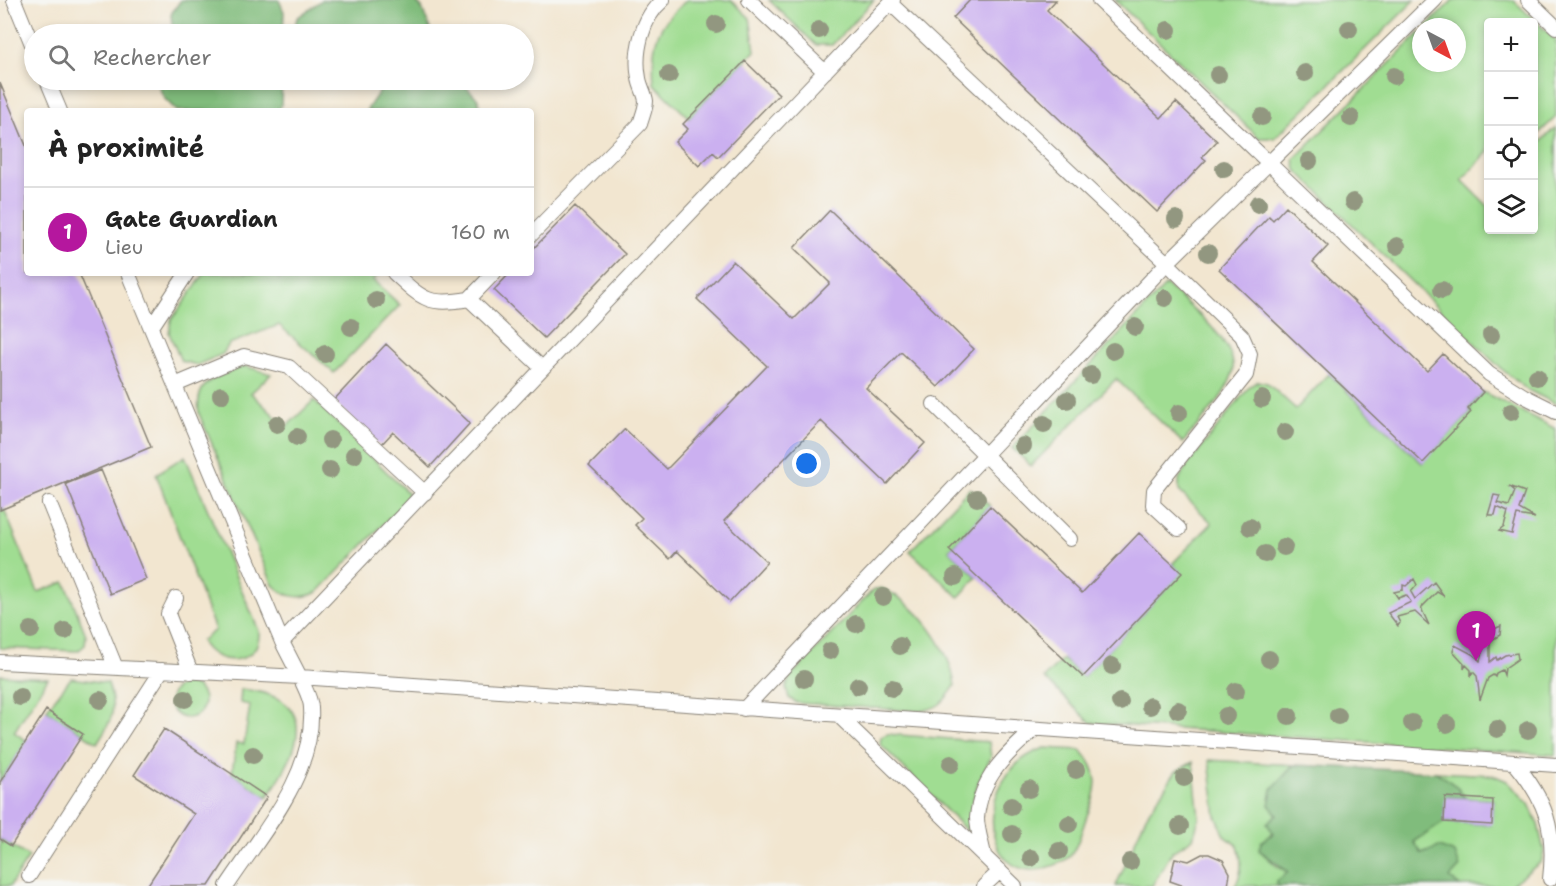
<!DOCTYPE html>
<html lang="fr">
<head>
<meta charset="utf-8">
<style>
  :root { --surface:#fff; --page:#f6f6f6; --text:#222; --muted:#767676; --line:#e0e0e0; --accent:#b5179e }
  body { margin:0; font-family:"Shantell Sans",sans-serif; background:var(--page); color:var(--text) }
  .controls { position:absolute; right:18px; top:18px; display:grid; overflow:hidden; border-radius:6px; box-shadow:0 3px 9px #0003 }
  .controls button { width:54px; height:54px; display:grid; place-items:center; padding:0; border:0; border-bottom:2px solid var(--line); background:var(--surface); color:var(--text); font:30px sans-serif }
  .compass { position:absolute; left:1412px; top:18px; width:54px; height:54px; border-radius:50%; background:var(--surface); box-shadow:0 3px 9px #0003; rotate:139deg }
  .you { position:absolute; left:807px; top:464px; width:21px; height:21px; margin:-15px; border:4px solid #fff; border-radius:50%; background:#1a73e8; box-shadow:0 0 0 9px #1a73e833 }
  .badge { display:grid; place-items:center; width:39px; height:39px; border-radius:50%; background:var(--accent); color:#fff; font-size:20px; font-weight:700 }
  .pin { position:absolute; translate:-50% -50px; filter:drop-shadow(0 2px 3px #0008) }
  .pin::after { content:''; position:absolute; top:32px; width:21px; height:18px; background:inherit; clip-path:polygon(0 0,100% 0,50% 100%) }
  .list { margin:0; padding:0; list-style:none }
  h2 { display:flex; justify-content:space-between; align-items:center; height:78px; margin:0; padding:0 24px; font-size:26px }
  h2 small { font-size:20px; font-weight:400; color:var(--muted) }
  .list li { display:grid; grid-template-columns:39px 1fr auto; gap:18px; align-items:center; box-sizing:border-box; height:90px; padding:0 24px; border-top:2px solid var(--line) }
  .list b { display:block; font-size:22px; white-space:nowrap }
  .list p { margin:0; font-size:20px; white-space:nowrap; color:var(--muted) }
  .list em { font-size:20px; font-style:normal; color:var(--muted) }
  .icon { flex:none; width:33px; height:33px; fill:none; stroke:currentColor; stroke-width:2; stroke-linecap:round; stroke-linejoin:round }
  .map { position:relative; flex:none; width:1556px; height:886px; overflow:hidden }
  .search { position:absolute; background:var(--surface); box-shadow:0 3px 9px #0003; left:24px; top:24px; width:510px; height:66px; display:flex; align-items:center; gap:15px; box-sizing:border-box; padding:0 21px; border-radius:33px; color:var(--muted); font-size:22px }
  .panel { position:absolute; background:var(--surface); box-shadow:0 3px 9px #0003; left:24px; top:108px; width:510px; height:168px; border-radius:6px }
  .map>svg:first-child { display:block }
  .green { fill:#a0dd92; stroke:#5e7c57; stroke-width:1.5 }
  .forest { fill:#80bc7c; stroke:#4e6c4c; stroke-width:1.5 }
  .building { fill:#cbb0f0 }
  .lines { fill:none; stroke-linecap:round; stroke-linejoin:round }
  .lane-casing { stroke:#878176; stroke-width:16 }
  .lane { stroke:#fff; stroke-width:14 }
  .tree { fill:#929780 }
</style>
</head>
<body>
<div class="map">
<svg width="1556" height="886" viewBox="0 0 1556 886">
  <rect width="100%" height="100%" fill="#f6f6f2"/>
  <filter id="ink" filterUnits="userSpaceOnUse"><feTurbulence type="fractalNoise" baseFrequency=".0167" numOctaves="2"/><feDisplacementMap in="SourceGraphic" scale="12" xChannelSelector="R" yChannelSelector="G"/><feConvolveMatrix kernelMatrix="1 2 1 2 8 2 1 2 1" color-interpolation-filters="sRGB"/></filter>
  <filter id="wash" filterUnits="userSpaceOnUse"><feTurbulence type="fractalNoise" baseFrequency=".008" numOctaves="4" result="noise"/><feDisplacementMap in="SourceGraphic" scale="24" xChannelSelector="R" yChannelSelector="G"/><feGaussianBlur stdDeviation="1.35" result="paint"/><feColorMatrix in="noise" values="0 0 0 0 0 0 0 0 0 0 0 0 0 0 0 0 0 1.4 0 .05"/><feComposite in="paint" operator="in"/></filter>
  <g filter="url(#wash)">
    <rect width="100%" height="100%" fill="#f2e6d0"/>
    <path class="green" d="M687 0H731L750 18 755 51 689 118 654 84C651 44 655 26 687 0Z
      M769 0H874L832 45H816Z
      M1115 0H1415L1275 138H1259Z
      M1453 0H1513L1556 40V117L1534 138V22H1488V152L1462 180 1488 206V230H1534L1536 180 1534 148 1556 127V404L1526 389 1498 366 1296 170 1294 159 1421 32V63H1457V27H1426Z
      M205 273H276L279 279 294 273H345L347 276 355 273H380L373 280 400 305 334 373 279 325 229 344 223 354 197 365 181 361 169 333 171 320Z
      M1166 285C1186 304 1242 344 1232 375 1224 400 1198 423 1183 443L1116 379 1031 466 1012 448Z
      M245 366 271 374 251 393 286 427 314 400 408 493 404 503 318 592C301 600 287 598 273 585L199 414C194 379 218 377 245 366Z
      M1329 374 1422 463 1471 412 1468 409 1483 392 1556 429V755L1091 723 1044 678 1063 659 1083 677 1181 573 1172 564 1212 523 1179 491V479L1186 467 1250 386 1258 381 1267 383 1296 409Z
      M185 456 259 631C261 668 213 667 201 641L215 630 156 474Z
      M970 488 990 506 949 550 977 577 959 597 910 551Z
      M4 509 38 592 65 582 86 635 85 645 78 651 0 648V510Z
      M881 588C918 603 950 648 955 686 943 703 939 709 918 711L797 703 789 698 786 688 790 677 873 590Z
      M0 675 48 678 14 732 27 741 0 782Z
      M71 678 108 683C117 712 113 718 97 743L46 710Z
      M170 701a17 17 0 1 1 34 0a17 17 0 1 1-34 0Z
      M241 689C321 697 302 749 267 797L232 774 236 743 244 744 250 705 240 703Z
      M887 734 989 742 991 757 978 783 970 811 968 832 880 744 881 737Z
      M1045 748 1081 750C1100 771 1099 787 1088 813 1083 825 1079 845 1071 855 1065 861 1054 866 1046 868 980 886 970 772 1045 748Z
      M1209 760 1294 765 1272 789C1277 817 1279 828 1259 850L1278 867 1288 872 1277 881V886H1235C1243 872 1242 861 1238 845L1226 838 1216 816Z
      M1193 762 1199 818 1193 838 1172 852 1152 886H1116L1146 816 1176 771Z
      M1436 772 1493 775 1507 781 1529 804 1538 824 1544 851 1541 862 1509 886H1460L1450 878 1439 847 1422 854 1414 842 1444 822 1491 825 1493 800 1465 798 1456 786Z
      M0 839 29 857 10 886H0Z"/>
    <path class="forest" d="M181 0H279L284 12 283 34H173L171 14Z
      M322 0H414L422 8 432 34H293L297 18Z
      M156 80H282L281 105 278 111H177L164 98Z
      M378 80H460L478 99 481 111H366L383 86Z
      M1294 765 1436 772 1456 786 1465 798 1446 797 1444 822 1414 842 1422 854 1439 847 1455 853 1460 867 1450 878 1460 886H1277V881L1288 872 1259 850 1261 842 1273 834 1267 823 1277 814 1269 805 1272 789Z"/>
    <g id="blocks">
      <path class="building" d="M970 0H1056L1047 10 1161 118 1176 102 1217 141 1202 157 1206 160 1157 212 953 18Z
        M745 61 779 94 718 157 713 152 699 166 675 142 688 129 683 124Z
        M0 83 27 148V273H79L151 447 0 510Z
        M575 206 625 254 544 338 494 290 510 273H531V251Z
        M1286 206 1328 246 1313 262 1427 371 1443 354 1483 392 1468 409 1471 412 1423 463 1219 269 1269 216 1273 220Z
        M830 210 974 349 938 387 901 352 866 388 925 443 887 484 821 421 724 521 767 562 730 602 677 551 670 559 635 525 642 518 589 466 625 429 667 469 767 366 697 299 733 261 794 319 830 283 794 248Z
        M386 344 470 423 430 467 393 432 380 446 333 401Z
        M101 470 146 579 110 594 66 484Z
        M1509 486 1525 492 1519 509 1535 518 1517 515 1512 534 1499 531 1504 527 1508 512 1497 507 1495 515H1488L1494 495 1500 496 1497 503 1509 506 1515 491Z
        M990 506 1082 593 1139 533 1182 573 1083 677 949 550Z
        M1414 579 1417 585 1411 592 1415 599 1434 582 1444 596 1437 592 1421 608 1429 625 1415 612 1397 617 1400 623 1398 626 1388 613 1411 602 1406 595 1398 598 1394 592 1403 590V585L1406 586Z
        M1478 623 1487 632 1501 626 1500 635 1490 641V662L1496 657 1497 660 1505 655 1517 653 1518 659 1505 668 1504 675 1502 670 1496 673 1495 677 1493 675 1488 678 1480 700 1477 676 1473 672 1471 675V670L1466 665 1464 669V663L1453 651 1455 645 1474 655 1480 661 1485 641 1476 631Z
        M46 710 83 734 11 846 0 839V782Z
        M164 729 267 797 209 886H147L194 814 134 775Z
        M1445 797 1493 800 1492 825 1444 822Z
        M1202 854H1209L1223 860 1230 873 1228 886H1184L1170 881 1175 858 1189 861Z"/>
    </g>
  </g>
  <g filter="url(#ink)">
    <use href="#blocks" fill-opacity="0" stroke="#878176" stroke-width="1.5"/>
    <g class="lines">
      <defs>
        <path id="lane" d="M14 0 34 49
          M749 0 825 72
          M1099 0 1489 374 1524 396 1556 412
          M1528 0 1556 27
          M47 80 60 111
          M531 235 640 124C642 117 646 108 646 101 645 93 640 86 639 78 634 53 642 17 663 0
          M128 273 282 642 300 677 1556 765
          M394 273C423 300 429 306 469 299L542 368
          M469 299 494 273
          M151 328 187 273
          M175 385 244 356 289 367 425 493
          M934 404 1070 539
          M49 503 116 668
          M1179 529 1153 505 1154 490 1246 375 1250 354 1242 336 1167 263 1435 0
          M176 598 168 614 191 672
          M282 642 893 0
          M0 662 300 677C304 687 311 698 311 708 315 775 261 834 227 886
          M744 709 1167 263 890 3
          M838 715 1015 886
          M1514 762C1546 800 1556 829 1550 879
          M984 855C982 844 977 829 977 818 980 778 1007 753 1035 729
          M29 876 162 670
          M984 886 1000 871"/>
      </defs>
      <use href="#lane" class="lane-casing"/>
      <use href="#lane" class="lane"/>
    </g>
    <g class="tree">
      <circle cx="716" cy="24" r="9"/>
      <circle cx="1349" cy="29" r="9"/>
      <circle cx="819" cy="30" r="9"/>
      <circle cx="1168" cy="30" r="9"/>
      <circle cx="1305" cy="73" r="9"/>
      <circle cx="669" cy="75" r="9"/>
      <circle cx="1218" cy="75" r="9"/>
      <circle cx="1394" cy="76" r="9"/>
      <circle cx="1262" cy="117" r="9"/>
      <circle cx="1351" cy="118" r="9"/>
      <circle cx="1309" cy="161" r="9"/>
      <circle cx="1224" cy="169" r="9"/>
      <circle cx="1353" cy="202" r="9"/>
      <circle cx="1258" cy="204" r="9"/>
      <circle cx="1176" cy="219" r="9"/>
      <circle cx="1397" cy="246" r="9"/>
      <circle cx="1208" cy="253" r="9"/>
      <circle cx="1442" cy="290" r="9"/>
      <circle cx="1165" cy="298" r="9"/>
      <circle cx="376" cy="300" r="9"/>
      <circle cx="351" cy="327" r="9"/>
      <circle cx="1135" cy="327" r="9"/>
      <circle cx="1491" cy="335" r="9"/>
      <circle cx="1113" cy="351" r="9"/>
      <circle cx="325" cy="354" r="9"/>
      <circle cx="1091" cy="375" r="9"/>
      <circle cx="1537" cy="377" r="9"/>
      <circle cx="221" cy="395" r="9"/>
      <circle cx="1262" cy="399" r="9"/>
      <circle cx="1067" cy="400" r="9"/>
      <circle cx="1511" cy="412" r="9"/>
      <circle cx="1179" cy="413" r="9"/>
      <circle cx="277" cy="424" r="9"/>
      <circle cx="1044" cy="424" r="9"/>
      <circle cx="1285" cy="432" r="9"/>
      <circle cx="297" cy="437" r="9"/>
      <circle cx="330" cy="440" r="9"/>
      <circle cx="1023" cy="446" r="9"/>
      <circle cx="354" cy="455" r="9"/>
      <circle cx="330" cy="470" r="9"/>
      <circle cx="977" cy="498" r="9"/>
      <circle cx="1250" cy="527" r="9"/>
      <circle cx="1284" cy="547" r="9"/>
      <circle cx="1265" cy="554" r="9"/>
      <circle cx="955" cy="577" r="9"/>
      <circle cx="883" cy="597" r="9"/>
      <circle cx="856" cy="624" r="9"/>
      <circle cx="31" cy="630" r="9"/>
      <circle cx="65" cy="631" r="9"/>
      <circle cx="900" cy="646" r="9"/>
      <circle cx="830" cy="651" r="9"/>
      <circle cx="1269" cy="659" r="9"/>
      <circle cx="1112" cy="666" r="9"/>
      <circle cx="804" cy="679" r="9"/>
      <circle cx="858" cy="686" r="9"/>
      <circle cx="892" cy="688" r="9"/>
      <circle cx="1236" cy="691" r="9"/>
      <circle cx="20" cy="697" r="9"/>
      <circle cx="185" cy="699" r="9"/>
      <circle cx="100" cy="700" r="9"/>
      <circle cx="1120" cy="702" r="9"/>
      <circle cx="1150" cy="706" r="9"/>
      <circle cx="1178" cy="710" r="9"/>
      <circle cx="1226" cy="716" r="9"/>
      <circle cx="1289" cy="716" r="9"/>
      <circle cx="1338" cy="716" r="9"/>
      <circle cx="1412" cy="723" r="9"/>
      <circle cx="1447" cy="724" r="9"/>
      <circle cx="1497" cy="729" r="9"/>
      <circle cx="1528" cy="730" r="9"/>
      <circle cx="253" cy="755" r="9"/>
      <circle cx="951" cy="764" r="9"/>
      <circle cx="1076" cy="770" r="9"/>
      <circle cx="1184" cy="778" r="9"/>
      <circle cx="1029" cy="789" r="9"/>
      <circle cx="1011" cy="806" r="9"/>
      <circle cx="1069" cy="824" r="9"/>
      <circle cx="1180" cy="826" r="9"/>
      <circle cx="1012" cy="834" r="9"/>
      <circle cx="1059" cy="851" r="9"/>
      <circle cx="1031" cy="858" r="9"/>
      <circle cx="1130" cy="862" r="9"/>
    </g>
  </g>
</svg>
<div class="controls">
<button>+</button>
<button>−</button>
<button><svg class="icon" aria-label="locate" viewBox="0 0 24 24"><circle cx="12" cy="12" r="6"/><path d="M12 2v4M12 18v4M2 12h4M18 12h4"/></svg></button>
<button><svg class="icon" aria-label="layers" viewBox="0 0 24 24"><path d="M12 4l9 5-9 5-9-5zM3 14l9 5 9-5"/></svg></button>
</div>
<svg class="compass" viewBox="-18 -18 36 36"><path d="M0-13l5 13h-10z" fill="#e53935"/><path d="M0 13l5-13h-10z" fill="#767676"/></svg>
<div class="you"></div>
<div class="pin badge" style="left:1476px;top:661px">1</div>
<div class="search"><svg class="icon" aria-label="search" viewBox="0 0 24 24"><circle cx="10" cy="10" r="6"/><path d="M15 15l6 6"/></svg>Rechercher</div>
<section class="panel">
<h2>À proximité<small></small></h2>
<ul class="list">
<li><span class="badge">1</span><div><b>Gate Guardian</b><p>Lieu</p></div><em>160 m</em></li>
</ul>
</section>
</div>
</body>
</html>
